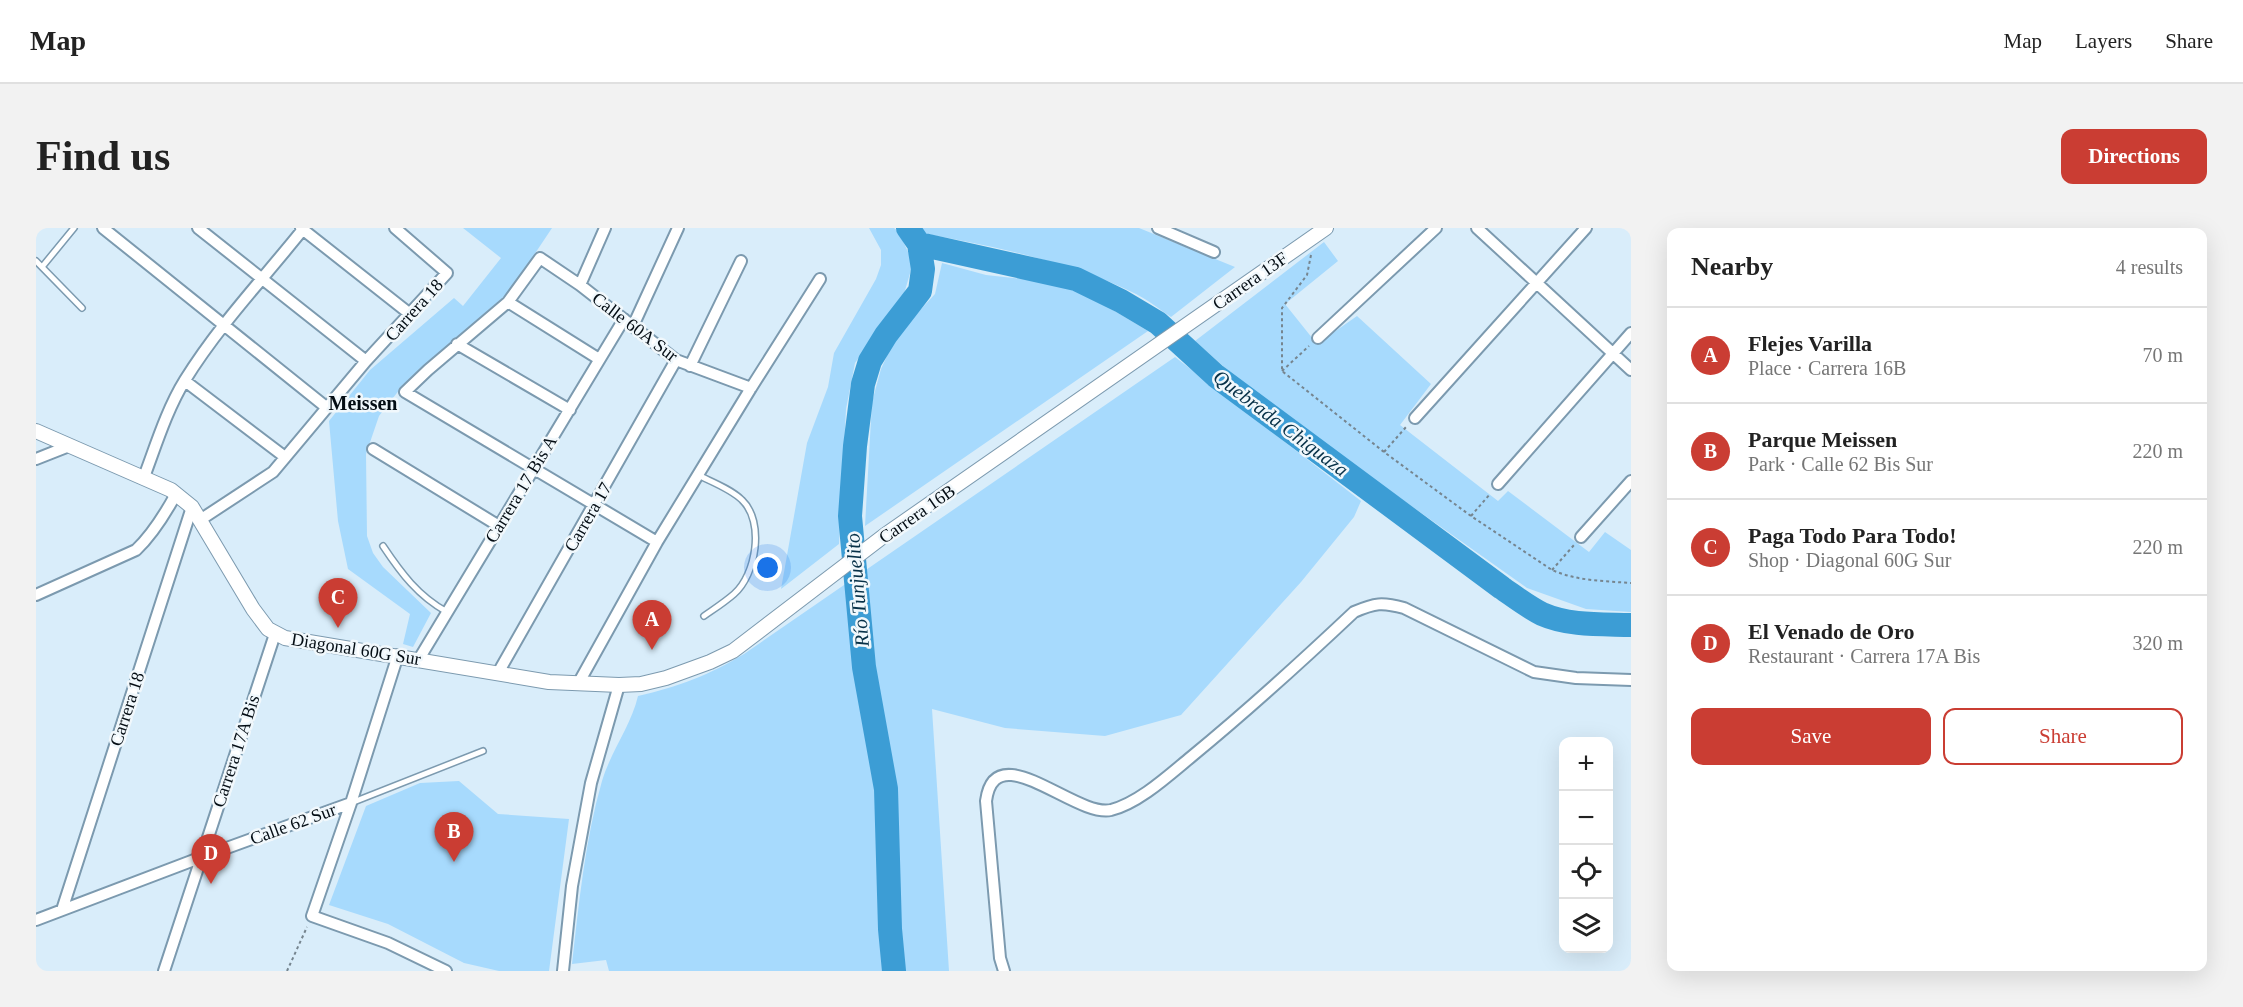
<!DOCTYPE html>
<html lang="en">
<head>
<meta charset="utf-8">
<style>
  :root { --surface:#fff; --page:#f2f2f2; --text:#222; --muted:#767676; --line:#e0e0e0; --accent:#ca3d33 }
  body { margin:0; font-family:Georgia,serif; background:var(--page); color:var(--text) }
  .controls { position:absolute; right:18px; bottom:18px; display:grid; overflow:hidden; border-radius:12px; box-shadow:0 6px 24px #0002 }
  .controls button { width:54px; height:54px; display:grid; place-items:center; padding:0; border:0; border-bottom:2px solid var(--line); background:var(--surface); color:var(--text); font:30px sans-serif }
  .you { position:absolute; left:732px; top:340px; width:21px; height:21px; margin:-15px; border:4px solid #fff; border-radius:50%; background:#1a73e8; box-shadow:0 0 0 9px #1a73e833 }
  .badge { display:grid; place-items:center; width:39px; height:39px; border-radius:50%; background:var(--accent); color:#fff; font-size:20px; font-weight:700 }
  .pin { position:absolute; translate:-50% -50px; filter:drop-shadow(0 2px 3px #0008) }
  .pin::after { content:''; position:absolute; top:32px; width:21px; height:18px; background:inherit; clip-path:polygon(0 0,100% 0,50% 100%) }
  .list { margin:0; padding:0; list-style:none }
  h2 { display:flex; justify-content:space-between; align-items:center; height:78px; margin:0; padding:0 24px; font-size:26px }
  h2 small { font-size:20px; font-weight:400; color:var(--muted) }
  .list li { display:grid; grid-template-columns:39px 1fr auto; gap:18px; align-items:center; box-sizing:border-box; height:96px; padding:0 24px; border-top:2px solid var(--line) }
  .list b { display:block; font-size:22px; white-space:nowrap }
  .list p { margin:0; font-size:20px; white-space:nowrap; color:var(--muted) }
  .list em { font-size:20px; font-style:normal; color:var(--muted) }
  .actions { display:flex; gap:12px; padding:18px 24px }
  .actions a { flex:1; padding:14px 0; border:2px solid var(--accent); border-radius:12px; text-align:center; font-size:21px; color:var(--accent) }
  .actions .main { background:var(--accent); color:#fff }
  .icon { flex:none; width:33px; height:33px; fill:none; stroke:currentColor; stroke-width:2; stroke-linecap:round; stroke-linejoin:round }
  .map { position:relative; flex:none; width:1595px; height:743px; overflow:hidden; border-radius:12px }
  header { display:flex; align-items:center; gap:36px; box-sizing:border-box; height:84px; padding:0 30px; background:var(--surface); border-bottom:2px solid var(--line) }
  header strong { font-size:28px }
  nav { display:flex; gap:33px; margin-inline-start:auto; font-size:21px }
  .intro { display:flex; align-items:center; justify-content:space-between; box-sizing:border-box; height:144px; padding:0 36px }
  h1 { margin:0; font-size:42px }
  .button { padding:15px 27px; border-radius:12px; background:var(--accent); color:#fff; font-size:21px; font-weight:700 }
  main { display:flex; gap:36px; padding:0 36px }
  aside { flex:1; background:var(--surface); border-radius:12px; box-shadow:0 6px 24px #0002 }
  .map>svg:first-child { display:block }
  .green { fill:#a7dafd }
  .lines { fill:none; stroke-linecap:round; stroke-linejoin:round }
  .river { stroke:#3c9dd5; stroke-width:24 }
  .service-casing { stroke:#7c9aaf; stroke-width:8 }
  .minor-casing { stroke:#7c9aaf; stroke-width:14 }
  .tertiary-casing { stroke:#7c9aaf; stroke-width:16 }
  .path { stroke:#76858f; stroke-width:2; stroke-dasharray:3 3; stroke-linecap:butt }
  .service { stroke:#fff; stroke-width:5 }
  .minor { stroke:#fff; stroke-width:10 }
  .tertiary { stroke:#fff; stroke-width:14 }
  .labels { text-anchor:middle; stroke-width:5; stroke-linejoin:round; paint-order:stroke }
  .street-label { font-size:18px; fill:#040d14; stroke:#f1f8fc }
  .neighbourhood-label { font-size:20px; font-weight:bold; fill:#040d14; stroke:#f1f8fc }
  .water-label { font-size:20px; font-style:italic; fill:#073148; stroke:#f1f8fc }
</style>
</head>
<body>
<header>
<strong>Map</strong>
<nav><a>Map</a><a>Layers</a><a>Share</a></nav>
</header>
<div class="intro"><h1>Find us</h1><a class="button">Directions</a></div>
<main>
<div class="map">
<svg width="1595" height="743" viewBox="0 0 1595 743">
  <rect width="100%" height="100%" fill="#d9edfa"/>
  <path class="green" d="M427 0H516L474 63 364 161 343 188 330 226 331 308 337 325 347 339 395 385 377 419 367 416 374 386 312 341 302 293 293 193 334 142 418 70 427 78 465 30Z
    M833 0H858L863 4 877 35 868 66 819 135 810 181 803 316 745 361 771 215 792 159 798 125 840 51 845 37V22Z
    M883 0H1103L1199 39 1135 89C1123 81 1112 72 1100 66 1036 34 956 18 886 5Z
    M1288 14 1302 33 1249 76 1281 116 1321 88 1395 156 1364 197 1462 273 1472 263 1553 324 1569 304 1595 322V384L1550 381 1491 360 1223 170 1159 113Z
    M906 35 950 47 1006 53 1040 60 1112 103 829 298 836 174 845 141 860 108 899 66Z
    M1139 129 1325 273 1318 289 1265 354 1145 487 1069 508 969 500 896 481 913 743H573L570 732 536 736C543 675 549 612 566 553 575 523 595 498 602 468 642 459 673 447 708 426Z
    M423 553 462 586 533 591 513 743H463L428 735 352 696 293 677 330 578 384 555Z"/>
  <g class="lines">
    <path class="river" d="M883 16 1040 51 1085 73 1122 95 1180 148 1466 360C1479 369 1492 379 1506 386 1533 398 1566 396 1595 397
      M858 743 854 701 850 561 828 439 814 288 819 218 827 156 834 133 850 107 884 63 887 41 883 16 872 0"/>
    <defs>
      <path id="service" d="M0 33 46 80
        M6 39 38 0
        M662 247C676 254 695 261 706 272 729 294 720 347 698 366 689 374 678 381 668 388
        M347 318C365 345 382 368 411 384
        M315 575 447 523"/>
      <path id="minor" d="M67 0 290 179
        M162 0 330 133
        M265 0 374 86
        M1122 0 1178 24
        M1441 0 1595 142
        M544 57 569 0
        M472 74 563 131
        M597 98 642 0
        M1282 110 1400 0
        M421 116 534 182
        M654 138 705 33
        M149 153 249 229
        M1379 190 1550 0
        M337 221 463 298
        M0 231 33 218
        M108 249C120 217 131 181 149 152 183 97 228 50 268 0
        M1462 256 1595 105
        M164 292 237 244 330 133 411 45 359 0
        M1545 309 1595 253
        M621 314 369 164 392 142 472 74 504 30 544 57 640 132 715 160 784 51
        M0 367 100 322C117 306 129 286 140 266
        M362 427 315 575 276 688 352 715 410 743
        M383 431 588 91
        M462 445 640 132
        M542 456 621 314 715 160
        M26 682 156 279
        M0 692 166 629 315 575
        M128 743 239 406
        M527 743 536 658 555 555 583 457
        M968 743 964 730 950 573C959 506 1039 590 1075 582 1103 575 1133 547 1155 529 1211 483 1265 434 1318 384 1339 375 1346 374 1368 380L1498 444 1540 450 1595 452"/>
      <path id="tertiary" d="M0 203 135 262 156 279 217 381 232 401 249 410 513 454 583 457 605 456 630 450 674 434 697 423 849 307 1290 0"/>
    </defs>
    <use href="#service" class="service-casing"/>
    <use href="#minor" class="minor-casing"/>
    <use href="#tertiary" class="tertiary-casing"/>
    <path class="path" d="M1275 27 1271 47 1246 80V143L1348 224 1435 288 1516 342C1541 353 1568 353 1595 355
      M1246 143 1273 118
      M1348 224 1370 199
      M1435 288 1454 266
      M1516 342 1538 317
      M251 743 271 699"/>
    <use href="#service" class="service"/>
    <use href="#minor" class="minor"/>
    <use href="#tertiary" class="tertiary"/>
  </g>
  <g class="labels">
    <g class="street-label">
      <text transform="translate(1214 53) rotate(-35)" y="6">Carrera 13F</text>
      <text transform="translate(378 82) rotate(-48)" y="6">Carrera 18</text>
      <text transform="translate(599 99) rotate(37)" y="6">Calle 60A Sur</text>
      <text transform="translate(485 261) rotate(-59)" y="6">Carrera 17 Bis A</text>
      <text transform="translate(881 286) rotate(-35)" y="6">Carrera 16B</text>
      <text transform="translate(552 289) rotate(-60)" y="6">Carrera 17</text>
      <text transform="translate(320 421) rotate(9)" y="6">Diagonal 60G Sur</text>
      <text transform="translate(91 481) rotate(-72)" y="6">Carrera 18</text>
      <text transform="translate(200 523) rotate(-72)" y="6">Carrera 17A Bis</text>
      <text transform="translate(257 596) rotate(-20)" y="6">Calle 62 Sur</text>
    </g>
    <g class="neighbourhood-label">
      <text x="327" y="182">Meissen</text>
    </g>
    <g class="water-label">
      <text transform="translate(1245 195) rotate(37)" y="7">Quebrada Chiguaza</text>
      <text transform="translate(821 362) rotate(-95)" y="7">Río Tunjuelito</text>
    </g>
  </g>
</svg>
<div class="controls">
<button>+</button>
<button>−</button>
<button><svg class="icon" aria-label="locate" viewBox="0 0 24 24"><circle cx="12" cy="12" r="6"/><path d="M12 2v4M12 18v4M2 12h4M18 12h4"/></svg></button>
<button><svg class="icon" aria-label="layers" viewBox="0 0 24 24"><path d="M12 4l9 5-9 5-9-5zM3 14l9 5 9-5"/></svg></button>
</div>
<div class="you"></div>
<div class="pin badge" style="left:616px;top:422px">A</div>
<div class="pin badge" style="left:418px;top:634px">B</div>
<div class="pin badge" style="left:302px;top:400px">C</div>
<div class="pin badge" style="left:175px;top:656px">D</div>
</div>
<aside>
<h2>Nearby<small>4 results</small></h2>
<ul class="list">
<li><span class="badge">A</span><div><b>Flejes Varilla</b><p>Place · Carrera 16B</p></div><em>70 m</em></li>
<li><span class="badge">B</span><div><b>Parque Meissen</b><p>Park · Calle 62 Bis Sur</p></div><em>220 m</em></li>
<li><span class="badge">C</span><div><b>Paga Todo Para Todo!</b><p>Shop · Diagonal 60G Sur</p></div><em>220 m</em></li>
<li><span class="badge">D</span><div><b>El Venado de Oro</b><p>Restaurant · Carrera 17A Bis</p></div><em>320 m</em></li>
</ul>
<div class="actions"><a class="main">Save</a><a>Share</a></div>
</aside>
</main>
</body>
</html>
